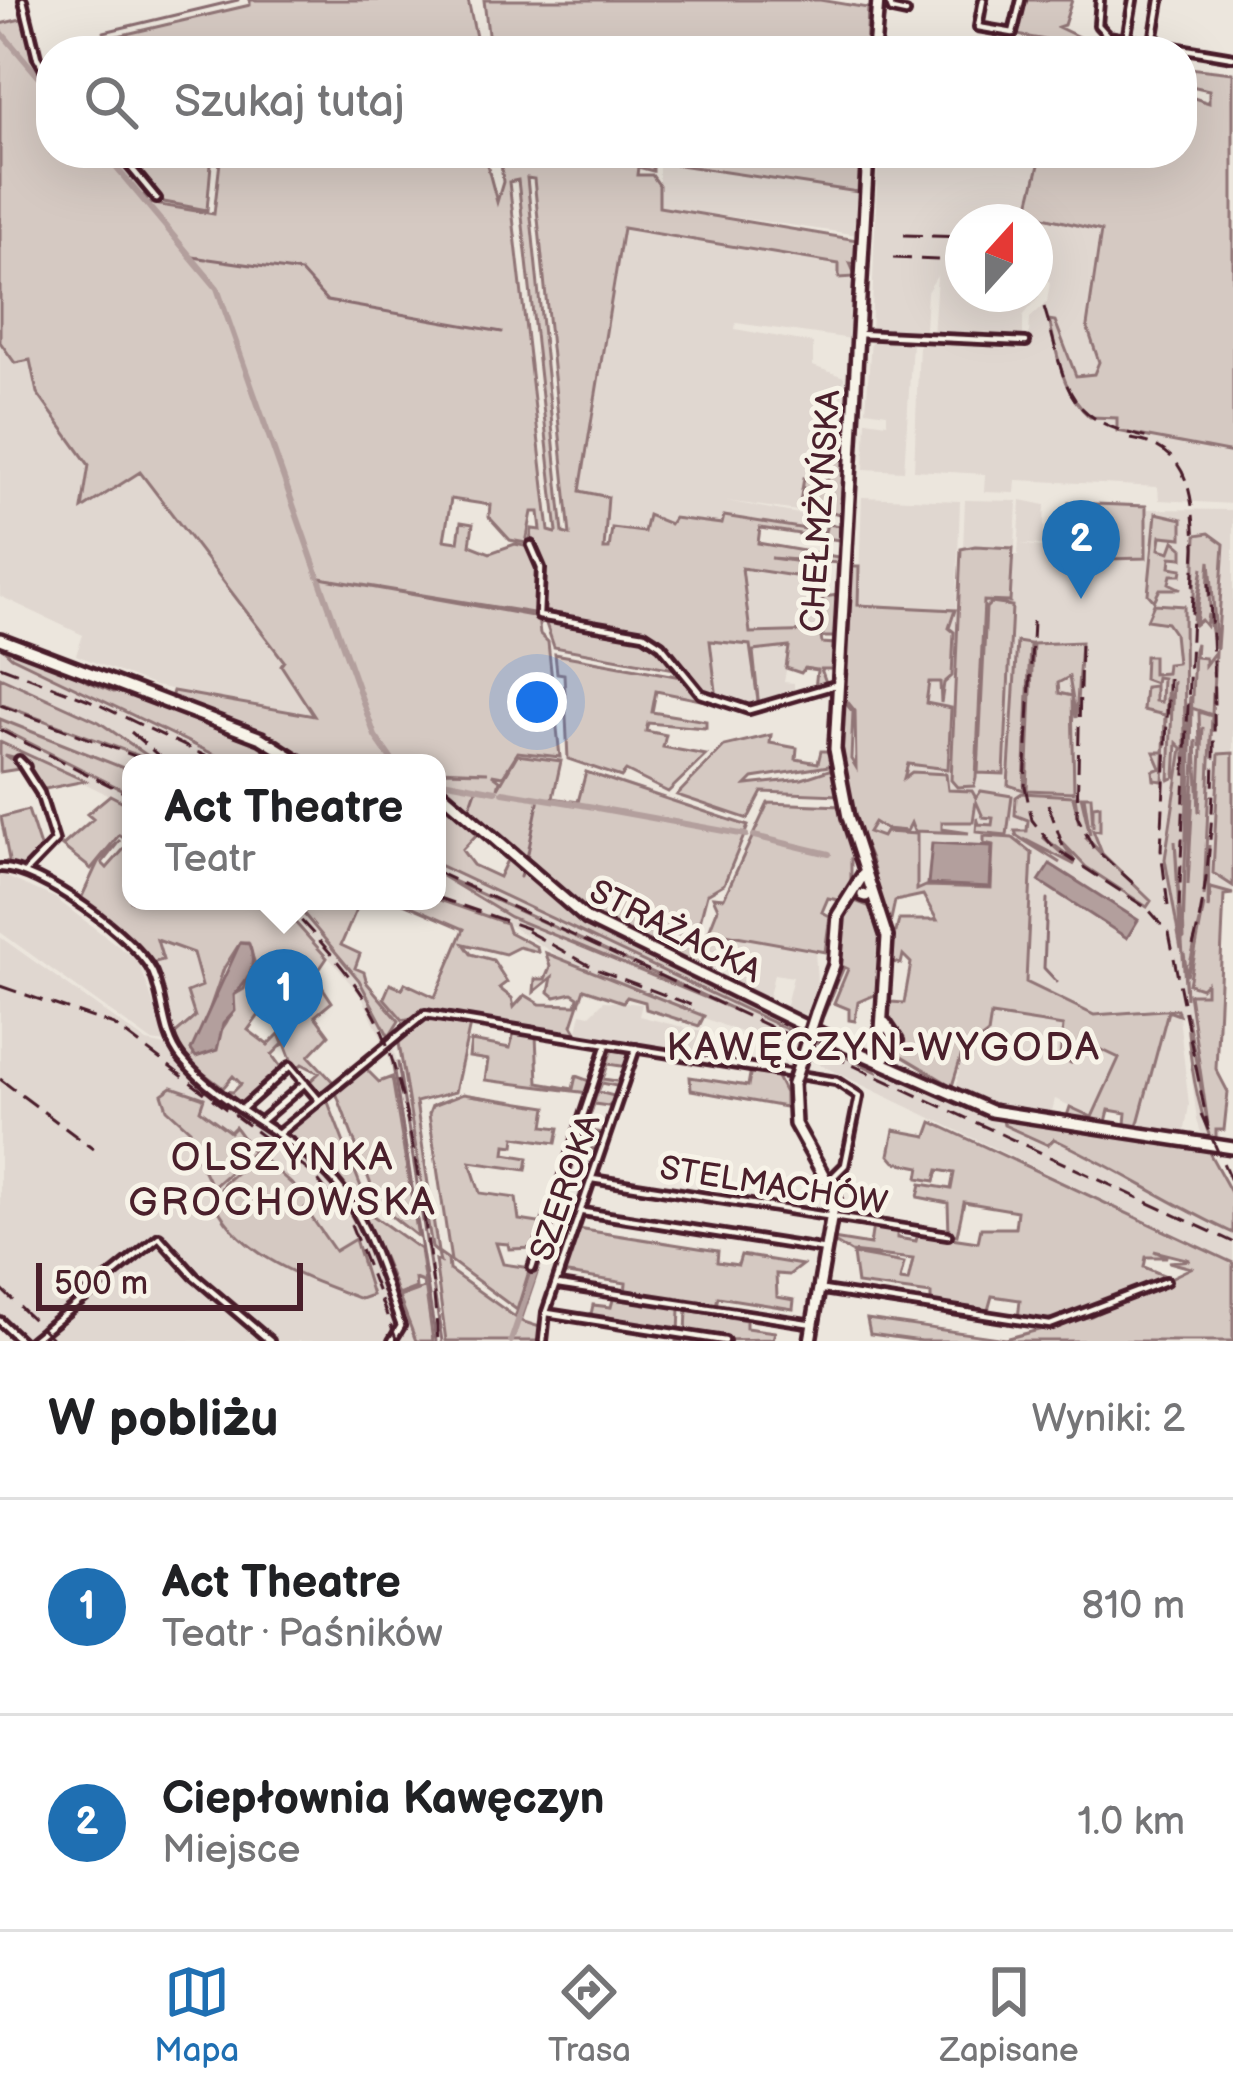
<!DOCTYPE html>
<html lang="pl">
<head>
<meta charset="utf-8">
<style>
  :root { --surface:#fff; --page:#f6f6f6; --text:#202124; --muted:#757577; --line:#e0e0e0; --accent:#1f6fb2 }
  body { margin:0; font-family:"Balsamiq Sans",sans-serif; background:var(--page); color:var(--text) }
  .compass { position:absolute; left:945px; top:204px; width:108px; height:108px; border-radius:50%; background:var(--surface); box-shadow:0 12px 48px #0002; rotate:21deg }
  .scale { position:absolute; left:36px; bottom:30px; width:267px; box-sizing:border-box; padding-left:12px; border:6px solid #4a1f2b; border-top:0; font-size:33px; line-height:42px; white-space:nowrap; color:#4a1f2b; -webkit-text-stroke:9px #f7f3e8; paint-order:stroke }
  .you { position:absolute; left:537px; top:702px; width:42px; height:42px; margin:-30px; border:9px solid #fff; border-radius:50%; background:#1a73e8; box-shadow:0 0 0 18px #1a73e833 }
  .badge { display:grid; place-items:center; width:78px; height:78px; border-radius:50%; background:var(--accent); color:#fff; font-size:39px; font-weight:700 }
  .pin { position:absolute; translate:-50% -99px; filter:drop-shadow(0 3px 6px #0008) }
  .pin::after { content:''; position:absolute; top:63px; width:42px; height:36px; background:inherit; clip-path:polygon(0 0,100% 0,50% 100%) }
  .popup { position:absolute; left:122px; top:754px; width:324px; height:156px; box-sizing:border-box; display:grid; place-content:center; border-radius:24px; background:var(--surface); filter:drop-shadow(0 3px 9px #0005); font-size:39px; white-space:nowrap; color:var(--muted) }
  .popup b { font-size:45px; color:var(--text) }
  .popup::after { content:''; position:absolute; left:50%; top:100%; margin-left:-24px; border:24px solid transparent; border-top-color:var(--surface) }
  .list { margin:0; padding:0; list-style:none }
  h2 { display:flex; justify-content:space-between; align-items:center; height:156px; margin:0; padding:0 48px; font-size:51px }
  h2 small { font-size:39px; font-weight:400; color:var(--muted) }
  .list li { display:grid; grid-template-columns:78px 1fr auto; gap:36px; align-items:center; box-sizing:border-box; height:216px; padding:0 48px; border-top:3px solid var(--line) }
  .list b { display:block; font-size:45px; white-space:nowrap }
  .list p { margin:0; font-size:39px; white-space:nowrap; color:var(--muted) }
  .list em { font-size:39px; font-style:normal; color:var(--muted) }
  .icon { flex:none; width:66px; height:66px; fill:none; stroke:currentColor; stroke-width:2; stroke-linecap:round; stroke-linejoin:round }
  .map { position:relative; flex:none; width:1233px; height:1341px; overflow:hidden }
  .search { position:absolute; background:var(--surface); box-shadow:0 12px 48px #0002; left:36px; right:36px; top:36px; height:132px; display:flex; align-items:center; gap:30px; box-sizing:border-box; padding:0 42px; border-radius:48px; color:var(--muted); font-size:45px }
  .sheet { height:588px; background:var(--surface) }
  nav { display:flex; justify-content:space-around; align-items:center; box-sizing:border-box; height:168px; border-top:3px solid var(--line); background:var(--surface); font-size:33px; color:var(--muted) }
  nav a { display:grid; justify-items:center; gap:6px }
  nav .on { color:var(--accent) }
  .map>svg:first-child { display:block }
  .built { fill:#e0d7d0 }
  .green { fill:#d5c9c2; stroke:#907476; stroke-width:3; fill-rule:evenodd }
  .water { fill:#b39f9d; stroke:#896c6f; stroke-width:3 }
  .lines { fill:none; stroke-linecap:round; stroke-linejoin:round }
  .stream { stroke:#896c6f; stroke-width:3 }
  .canal { stroke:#b39f9d; stroke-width:6 }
  .street-casing { stroke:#4a1f2b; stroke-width:14 }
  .secondary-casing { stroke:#4a1f2b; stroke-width:18 }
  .street { stroke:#f7f3e8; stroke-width:4.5 }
  .secondary { stroke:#f7f3e8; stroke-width:9 }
  .rail { stroke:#4a1f2b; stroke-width:3; stroke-dasharray:18 9; stroke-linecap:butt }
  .secondary-bridge-casing { stroke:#4a1f2b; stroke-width:18; stroke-linecap:butt }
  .secondary-bridge { stroke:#f7f3e8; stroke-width:9 }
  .labels { text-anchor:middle; stroke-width:10; stroke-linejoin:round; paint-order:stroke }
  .street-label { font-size:33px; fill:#4a1f2b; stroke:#f7f3e8 }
  .quarter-label { font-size:39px; letter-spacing:3px; fill:#4a1f2b; stroke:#f7f3e8 }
</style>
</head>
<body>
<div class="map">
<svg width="1233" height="1341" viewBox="0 0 1233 1341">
  <rect width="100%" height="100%" fill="#ece6dd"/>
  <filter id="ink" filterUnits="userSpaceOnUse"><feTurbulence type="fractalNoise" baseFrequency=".00833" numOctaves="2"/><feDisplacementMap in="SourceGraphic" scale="24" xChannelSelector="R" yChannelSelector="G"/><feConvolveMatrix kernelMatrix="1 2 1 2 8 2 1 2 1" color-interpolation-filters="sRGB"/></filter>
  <g filter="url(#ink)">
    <path class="built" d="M878 153H1042L1028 213 1101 230 1087 326 1099 363 1094 374 1077 377 1055 321 1070 394 1076 403 1117 418 1118 431 1233 453V504L1159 500 1158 487 1101 484 1016 480 1015 493 984 492 985 474 914 470 919 344 1028 350 1030 318 1047 302 1050 282 1043 279 1035 222H963V294H1035V285L1039 297 1023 316V337L933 336 937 276 927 292 925 331 871 333Z
      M659 162 863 194 859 235 659 207Z
      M623 227 840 264 839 277H856L852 339 736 323 735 329 813 343V366L844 377 842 396 823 393 820 410 829 413V447L841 456 830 455 829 482 800 502 827 507V515L726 501 827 519 826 532 725 516 723 524 675 519 670 524 652 516 644 533 612 528 603 526 580 491Z
      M871 339 912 343 904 471 864 469 866 420 887 423V413L866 410Z
      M0 342 15 363 30 360 110 491 140 472 285 662 281 666 315 717 155 686 76 655 83 635 0 596Z
      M862 497 960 501 956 610 1012 572 1013 555H1018L1021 500 1045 505 1043 545 1022 544 1066 551 1145 554 1148 509 1233 510V894L1224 895 1216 1069 1220 1142 1203 1139 1197 1120 1184 1014 1179 1016 1189 1105 1184 1135 1137 1127 1168 1011 1097 1017 952 948 924 896 895 901 871 859 857 814 865 605H858Z
      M965 500 1017 501 1015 548 963 549Z
      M742 567 823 581 821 631 749 634Z
      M710 640 750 645 752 651 790 647 784 682 794 683V690L783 691 782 701 759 708 717 696Z
      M0 646 242 763H131V806L0 742Z
      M437 849 869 1065 1014 1120 1233 1223V1263L804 1057 577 968 506 923 437 899Z
      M0 874 55 898 139 962 167 1043 151 1041 0 932Z
      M281 901H293L365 989 393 1046 407 1105 401 1106 386 1048 362 997Z
      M709 931 815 950 817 983 805 1015 785 1009 793 977 774 974 768 1001 729 983 731 965 701 950Z
      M0 937 147 1042 170 1047 192 1073 271 1136 282 1141 288 1135 327 1165 365 1213 416 1341H29L0 1312Z
      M156 940 193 953 203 987 188 992 194 1015 175 1032 151 963 163 959Z
      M604 1001 642 1004 639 1016 710 1034 705 1055 576 1035 581 1013 590 1015Z
      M991 1015 1064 1026 1060 1058 1070 1062 1081 1040 1120 1058 1092 1116 1055 1099 1051 1115 981 1102 956 1089 962 1054 988 1034Z"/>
    <path class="green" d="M250 0H468L479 51H54L250 5Z
      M484 0H820L868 8 866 51H490Z
      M1023 0H1072L1064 25 1058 27 1108 51H1068L1069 44 1017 35Z
      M25 18 31 58 51 84V153H116L148 192 144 195 148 203 214 214 221 153H484L497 202 503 182 500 153H860L858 192 653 161V171L638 167 637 175H652L659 185V207L857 240 858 264 850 263 856 277 839 278V264L623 228 580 491 608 497 604 549H609L612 528 644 532 648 515 670 524 674 518 722 524 724 516 825 532 827 524 840 526 839 540 760 528 758 543 838 557V563L771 558 817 564 814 579 742 568 750 633 821 631 823 597 838 595 836 637H821L822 643 835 644 833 669H821L827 685 815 689 817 670 805 668 801 673 786 668 789 647 753 651 759 708 750 645 710 641 717 699 701 692 648 632 320 578 538 617 540 634 548 642 560 757 518 752 503 776 492 774 500 780 498 788 517 755 561 761 553 798 578 802 586 772 748 826 724 884 707 894 692 952 710 962 711 975 589 915 437 783 441 771 488 772 437 770V763H313L275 737 170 701 173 691 314 716 281 665 284 661 140 472 82 509 89 465 37 393 30 360 15 363 0 342V24ZM527 178 534 179 570 535 563 533ZM518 180 557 532 556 533 549 531 509 182ZM451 499 490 505 489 517 510 540 526 543 532 512H539L541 530 532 529 529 547 515 544 490 553 470 545 473 524 461 522 458 542 444 540Z
      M1189 68 1233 73V453L1117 431V418L1090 417C1061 392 1058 355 1049 320L1055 321 1076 376 1094 374 1099 362 1087 326 1101 231 1027 213 1042 153H1182V94L1209 103V90L1182 84Z
      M123 153H212L207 210 164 202Z
      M829 457 843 460 842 515 800 502 804 478 828 481Z
      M1069 503 1146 506V558L1067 560Z
      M1156 513 1182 519V538L1161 536 1159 549 1170 552 1174 541 1183 549V558L1171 557 1170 567 1182 569 1181 575H1171L1169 583 1181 589H1160L1154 601 1148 594Z
      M1209 533 1224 544 1217 649 1210 561C1206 590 1212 617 1214 648L1208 614 1206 626 1201 620 1196 624 1203 567 1193 626 1196 535Z
      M975 546 1013 548 1010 602 984 601 976 778 974 786 957 787 951 780 961 549Z
      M847 567H859L858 605 955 610 949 628 954 632 952 676 944 683 941 703 940 682H929L926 703 951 708 948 769 908 764 904 778 912 772 946 774 948 790 972 791 976 798 981 791 1012 796 1007 835 976 832 977 818 979 824 992 825 993 818 983 817 976 801 973 822H942V829L969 833 914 831 911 823 907 831 885 829 874 822 868 832 882 837 885 832 917 834V890L926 886 991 888 993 845 984 843V836L1013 838 1032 853 1026 982 1094 1015 1177 1009 1179 1015 1168 1011 1137 1127 1125 1125 1126 1113 1109 1110 1106 1122 1063 1119 1091 1120 1067 1116 1070 1107 1092 1117 1119 1058 1081 1040 1071 1063 1060 1058 1063 1026 991 1015 988 1034 962 1054 952 1086 900 1055 902 1037 886 1021V993L891 1002 904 1003 911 963 903 955 901 964 893 962 890 933 896 932 899 920H937L923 895 895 901 889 929 871 859 847 801 838 694 853 712 851 759 856 767 855 711 838 690Z
      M991 603 1012 606 1004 774 978 773 986 608Z
      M1154 604 1184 606 1185 760 1190 696 1183 939 1184 938 1183 911 1194 650 1196 643 1195 657 1205 658V665L1215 652 1212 715 1192 708 1188 885 1196 740 1199 813 1203 727 1200 747 1199 712 1212 716 1204 896 1209 845 1208 909 1211 888 1233 894 1224 895 1216 1069 1228 1092 1224 1130H1216V1142L1211 1140C1196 1101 1189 1058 1187 1015L1208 1124 1189 994H1206V983L1201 988 1189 984 1204 905 1187 976 1184 953 1186 999 1175 841 1181 949 1165 859 1182 748 1177 743 1175 777 1169 780 1173 681 1169 715 1168 678 1163 781 1154 780 1153 771 1161 768 1154 752H1164L1165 715 1143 710 1145 687 1155 686V701L1161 702 1162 678 1156 677 1155 683 1144 679 1145 656H1153V674L1166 673 1167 664 1177 663 1174 633 1167 623 1147 620Z
      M544 618C598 627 642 622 674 669L554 647Z
      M1017 642 1030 644 1024 790 1008 785Z
      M1081 642 1076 718 1069 677 1058 683 1059 693 1072 696 1074 792 1027 790 1033 644Z
      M0 646C94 685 210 711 295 763H232L12 657Z
      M555 654 681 677 710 702 656 691 652 712 706 721V728L648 723 646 731 666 735 663 747 706 755 668 792 626 771 621 777 568 759 564 674 557 673Z
      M0 677 99 722 158 763 0 704Z
      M0 719 131 771V794L0 728Z
      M771 735 770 743 797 748 796 759 818 763 821 751H827L835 765 753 778 746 785 802 779 835 768 839 795 762 792 748 819 677 795 724 746Z
      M0 742 85 781 40 790 26 760 5 755 22 766 23 761 25 768 0 772Z
      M1233 753V886L1213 873 1219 754Z
      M1022 793 1073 796 1079 824 1075 796H1081L1090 835 1084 796H1091L1093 827V806L1100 805V831L1093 830 1103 856 1085 837 1151 901 1147 907 1086 867 1061 841 1074 860 1043 837 1075 865 1024 839 1060 863 1017 836 1015 831H1027L1028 820 1015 815 1016 797Z
      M437 794 479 832 462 850 473 865 499 877 509 856 576 919 865 1057 875 1071 437 864Z
      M110 795 131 806V901H276L327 958 315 976 332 1002 315 1016 329 1035 309 1056 335 1084 319 1097 307 1084 319 1073 302 1064 295 1070 276 1020 280 1005 275 1002 266 1018 259 1015 248 1030 268 1045 279 1034 283 1044 272 1055 283 1070 243 1105 224 1091 233 1092 241 1084 233 1076 223 1088 191 1064 173 1036 195 1017 187 992 202 986 193 953 157 940 163 960 151 963 79 903 98 862 120 840 102 863 107 868 130 842 119 835 91 869 62 846 93 819 87 814ZM240 943H248L255 964 244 989 234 995C234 1021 216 1039 194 1054L224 968Z
      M768 803 841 806 859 860 851 859V886L838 900 828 898 822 912 830 916 825 952 709 931 718 908 713 897 724 898Z
      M28 810 42 853 25 867 0 866 9 860 1 817Z
      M442 876 733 1009 510 917Z
      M437 899 506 923 509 932 537 947 538 952 519 947 505 954 464 944 471 954 493 960 507 982 499 988 512 998 514 1007 525 995 540 1004 576 1005 578 997 572 993 555 997 549 992 552 977 534 992 535 979H545L550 967 546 953 704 1016 699 1026 646 1009 645 1002 627 997 623 1002 584 989 572 1025 578 1035 433 1013 403 1020 384 998 390 984 402 989 405 983 435 997 464 929 399 901Z
      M293 901H360L341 945 360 954 355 968 364 972 367 983 399 1021 389 1037 359 980Z
      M855 901 876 909 884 939 877 994 858 1002 855 1021 849 1020V1009L834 1003 848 969 844 967 824 1014 822 1013C841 979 832 923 855 901Z
      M427 1017 470 1025 455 1092 416 1102 438 1252 448 1259 449 1270 515 1317 558 1205 608 1046 633 1052 628 1067 608 1064 603 1079 623 1082 621 1087 602 1083 598 1092 618 1097 615 1107 594 1104 585 1130 606 1134 600 1150 579 1147 559 1206 577 1213 574 1228 554 1225 550 1234 570 1238 566 1250 546 1247 521 1321 540 1327 541 1341H446L435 1260 440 1262 438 1253 432 1248 398 1037Z
      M514 1032 536 1035 538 1083 573 1089 576 1076 592 1082 589 1093 485 1080 488 1060 469 1057 471 1041 510 1048Z
      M363 1066 379 1082 392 1077 418 1237 379 1206 335 1090Z
      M751 1069 775 1073 785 1093V1107L691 1090 690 1077 748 1086Z
      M172 1087 204 1098 200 1110 230 1132 235 1127 253 1152 212 1188 188 1137 190 1130 167 1109 162 1094Z
      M463 1094 547 1107 544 1126 559 1128 556 1143 515 1137 514 1146 506 1145 505 1154 528 1158 526 1170 470 1162 480 1193 516 1198 519 1220 545 1224 536 1248 509 1249 508 1244 496 1243 503 1264 530 1268 517 1310 451 1261 429 1114 432 1106Z
      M326 1097 372 1215 420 1249 433 1341H416L399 1297 424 1288 423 1282 415 1279 416 1288 398 1295C373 1227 347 1172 283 1132Z
      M1002 1116 1206 1147 1233 1196V1233C1168 1203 1118 1169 1054 1139L1048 1145 1004 1125Z
      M932 1122 1233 1263V1341H921L870 1334 867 1319 1005 1339 1091 1316 1191 1268 1169 1262 1190 1260 1154 1251 1167 1257H1146L1144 1267 1168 1277 1048 1323 1018 1319 1020 1300 992 1296 987 1314 931 1304V1294L857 1284 853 1254 904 1263 900 1280 908 1281 913 1259 851 1252 836 1243 832 1246 833 1239 870 1245 873 1225 897 1229V1238L916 1241 918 1233 978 1242 981 1228H1015L1017 1211 964 1202 957 1235 949 1234 948 1203 918 1197 921 1184 951 1189 954 1173 938 1170 935 1181 918 1178 920 1167 895 1162 889 1155 894 1130 927 1136Z
      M258 1154 313 1203 305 1208 335 1251 355 1239 372 1295 361 1299C305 1278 233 1255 211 1194L218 1195 224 1183Z
      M583 1214 578 1229 718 1251 717 1262 738 1265 741 1255 802 1265 789 1275 776 1274 777 1297 794 1300 793 1309 718 1297 715 1309 625 1294 626 1283 561 1273Z
      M614 1296 680 1309 679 1333 590 1319 593 1305 611 1307Z
      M687 1310 746 1320V1328L775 1332 773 1339 676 1341V1334H686Z"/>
    <path class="water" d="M932 843 992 846 990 887 928 884Z
      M1050 864 1138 920 1127 938 1039 881Z
      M240 943 249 944C258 966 248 981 234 995L235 1011 223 1024 217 1050 196 1057 191 1050Z"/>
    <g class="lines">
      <path class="stream" d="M104 32 238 0
        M193 257 206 259
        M209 259 301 272 327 301 502 332
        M33 657 80 677
        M85 680 114 692
        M470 807 477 787
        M527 858 539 798
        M520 877 522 871
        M1047 899 1044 968 1057 982
        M398 1063 442 1341
        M393 1065 436 1341"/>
      <path class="canal" d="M0 31 51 91
        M104 153 217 288 318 576
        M320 581 375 736 394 763
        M437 780 496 791
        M503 792 594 807
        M597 808 746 835
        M754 836 829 854
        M558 1204 611 1048
        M511 1341 557 1207"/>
      <defs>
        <path id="street" d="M23 0 37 57 51 81
          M888 0 892 10 906 13
          M983 0 978 27 1013 33 1021 0
          M1100 0 1098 25 1108 36 1233 57
          M1126 40 1133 0
          M1153 42 1160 0
          M119 153 157 199
          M858 334 1026 342
          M531 545 541 568 539 616 644 634 661 645 701 694 749 710 835 685
          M26 767 19 760 40 793 55 841 27 870
          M0 868C38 866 137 938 153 973 165 1001 162 1035 182 1059 220 1105 283 1130 325 1171 366 1210 382 1275 401 1326L392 1341
          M243 1108 290 1066 319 1100
          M261 1121 305 1083
          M278 1134 425 1014 836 1081 859 1096 845 1165 830 1180
          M592 1179 948 1235
          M583 1212 826 1250
          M532 1268 607 1044
          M558 1285 813 1324
          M823 1290 1050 1325 1166 1281
          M547 1313 725 1341
          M0 1321 21 1341
          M31 1341 159 1237 194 1276 270 1341
          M543 1341 546 1312 636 1048"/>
        <path id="secondary" d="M874 51 878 0
          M868 153 835 749 848 817 887 937 881 1030
          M0 639 261 738 301 763
          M437 789 587 919 860 1053 991 1111 1233 1148
          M863 895 866 896
          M816 1013 834 965 838 915 863 875
          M883 1060 897 1041 885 1023
          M793 1084 795 1124 835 1196 810 1341"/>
      </defs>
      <use href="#street" class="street-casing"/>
      <use href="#secondary" class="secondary-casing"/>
      <use href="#street" class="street"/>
      <use href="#secondary" class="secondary"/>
      <path class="rail" d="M904 235 963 237
        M893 258 963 261
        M1035 289V290
        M1044 307C1068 384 1058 418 1148 438
        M1131 439C1191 447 1193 498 1195 547L1179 907
        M1033 621 1025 786 1032 820 1054 848 1148 909 1169 933 1208 1127
        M1081 645 1077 816 1093 847 1135 885
        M0 666 89 700 220 763
        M0 705 153 763
        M0 730 131 796
        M131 732 167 763
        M1048 804 1063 846
        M437 872 1233 1242
        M437 897 529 929
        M283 901C316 937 352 973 375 1016 411 1086 432 1260 438 1341
        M1168 906 1161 850 1169 678
        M527 931 596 969 699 1008
        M1193 946C1220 847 1216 687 1209 583
        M0 986 114 1025 313 1174 350 1222 397 1341
        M0 1079 93 1149
        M1201 1114 1233 1185
        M0 1288 55 1341"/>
      <defs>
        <path id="secondary-bridge" d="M793 1084 816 1013"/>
      </defs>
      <use href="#secondary-bridge" class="secondary-bridge-casing"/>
      <use href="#secondary-bridge" class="secondary-bridge"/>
    </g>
  </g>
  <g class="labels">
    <g class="street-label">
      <text transform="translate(819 511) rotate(-86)" y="12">CHEŁMŻYŃSKA</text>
      <text transform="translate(676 930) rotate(27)" y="12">STRAŻACKA</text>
      <text transform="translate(774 1184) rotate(9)" y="12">STELMACHÓW</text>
      <text transform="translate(564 1187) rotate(-71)" y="12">SZEROKA</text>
    </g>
    <g class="quarter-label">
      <text x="884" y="1060">KAWĘCZYN-WYGODA</text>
      <text x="283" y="1170">OLSZYNKA<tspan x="283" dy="45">GROCHOWSKA</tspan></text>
    </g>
  </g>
</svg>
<svg class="compass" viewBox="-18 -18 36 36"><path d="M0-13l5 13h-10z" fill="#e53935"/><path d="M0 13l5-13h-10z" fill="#757577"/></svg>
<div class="scale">500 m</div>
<div class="you"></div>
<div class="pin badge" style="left:284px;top:1048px">1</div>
<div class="popup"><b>Act Theatre</b>Teatr</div>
<div class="pin badge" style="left:1081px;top:599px">2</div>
<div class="search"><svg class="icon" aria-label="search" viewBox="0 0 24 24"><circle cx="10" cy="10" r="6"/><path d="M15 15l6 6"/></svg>Szukaj tutaj</div>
</div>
<section class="sheet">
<h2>W pobliżu<small>Wyniki: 2</small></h2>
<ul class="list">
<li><span class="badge">1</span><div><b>Act Theatre</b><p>Teatr · Paśników</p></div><em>810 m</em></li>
<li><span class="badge">2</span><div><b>Ciepłownia Kawęczyn</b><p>Miejsce</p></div><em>1.0 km</em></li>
</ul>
</section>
<nav>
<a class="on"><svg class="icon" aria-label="map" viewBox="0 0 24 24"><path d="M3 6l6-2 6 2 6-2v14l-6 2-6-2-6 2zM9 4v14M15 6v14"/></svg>Mapa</a>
<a><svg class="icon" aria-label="directions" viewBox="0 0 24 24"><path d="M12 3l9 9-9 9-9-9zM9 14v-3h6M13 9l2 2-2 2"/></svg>Trasa</a>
<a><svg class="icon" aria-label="saved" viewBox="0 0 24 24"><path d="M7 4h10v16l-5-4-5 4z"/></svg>Zapisane</a>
</nav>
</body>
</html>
